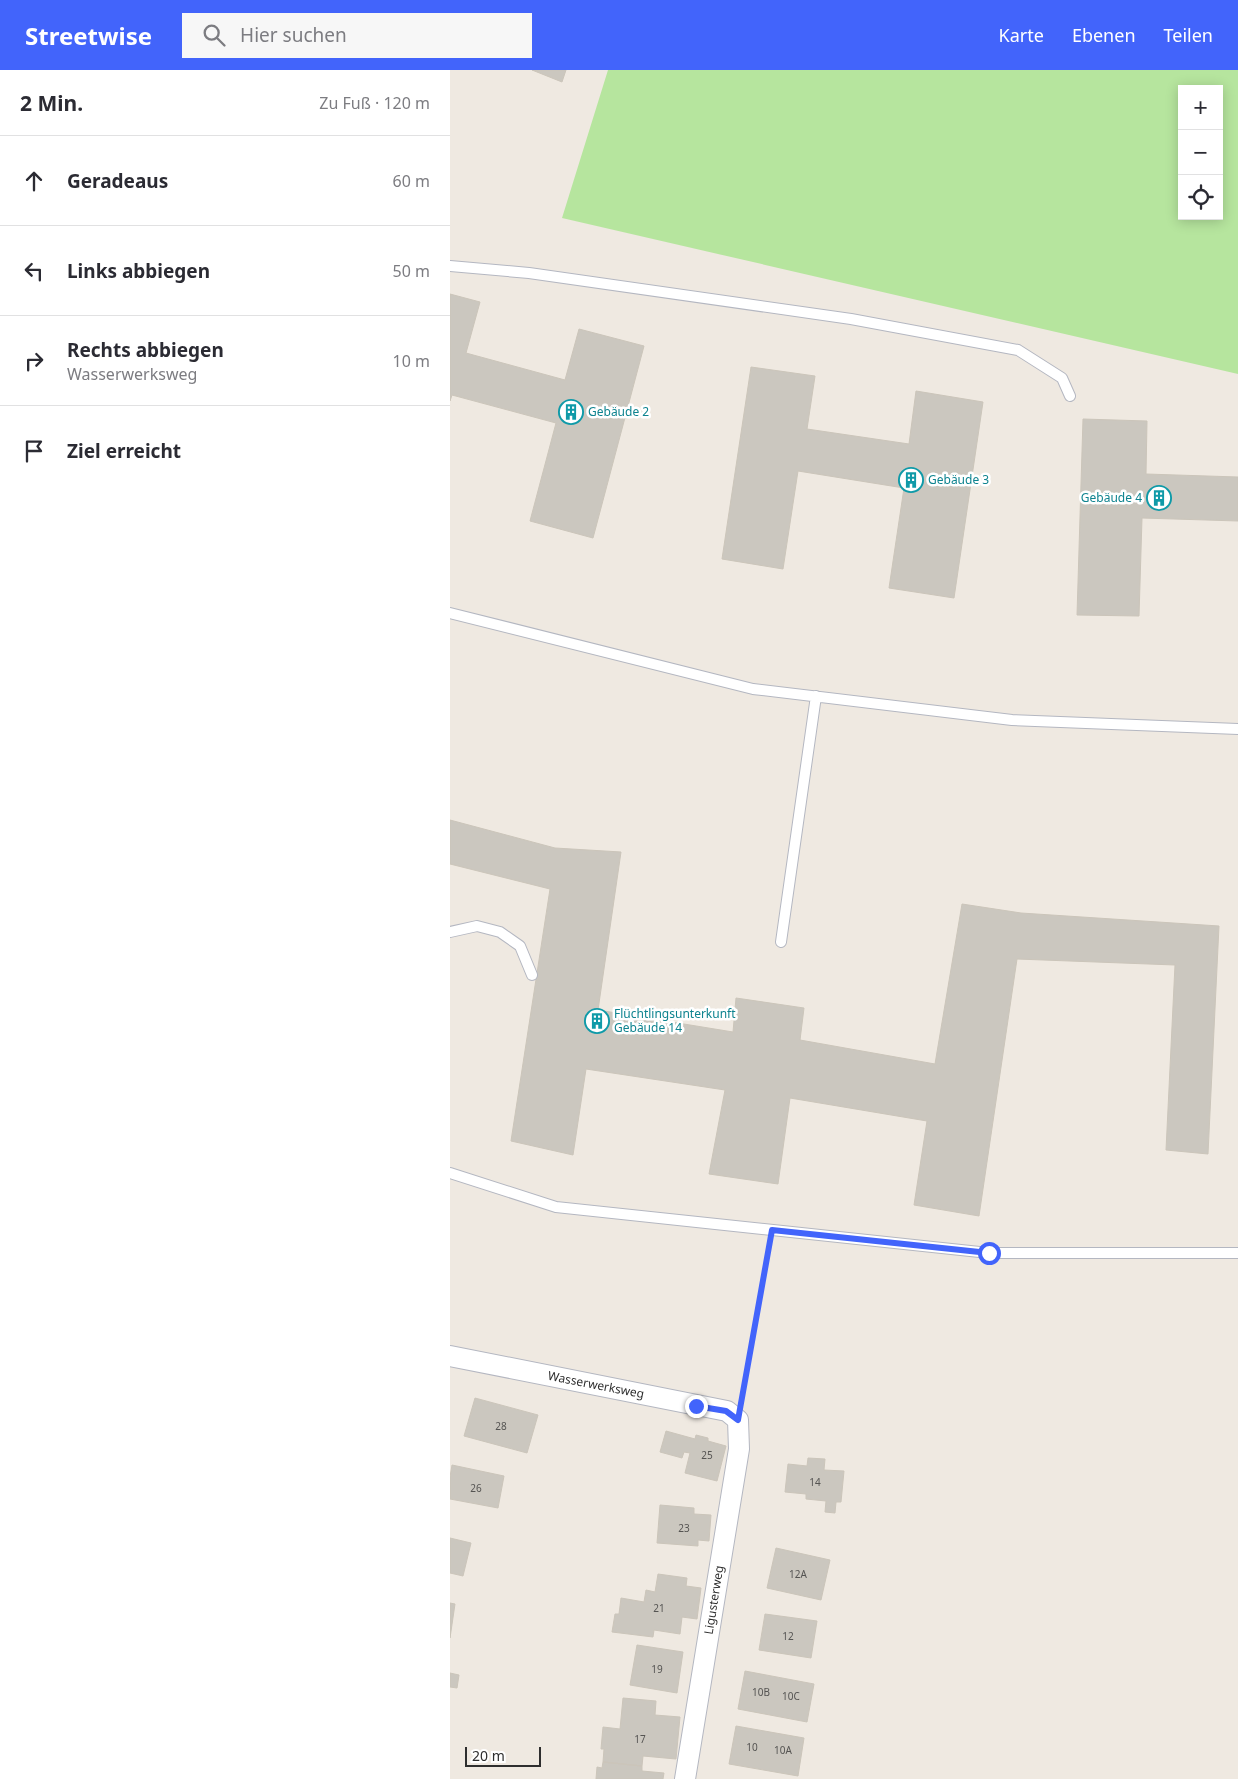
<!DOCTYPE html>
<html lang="de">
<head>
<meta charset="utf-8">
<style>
  :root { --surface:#fff; --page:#f7f7f7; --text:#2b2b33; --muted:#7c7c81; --line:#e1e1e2; --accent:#4264fb }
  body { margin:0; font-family:"Noto Sans",sans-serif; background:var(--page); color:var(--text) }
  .controls { position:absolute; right:15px; top:15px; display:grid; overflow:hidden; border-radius:0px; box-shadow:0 2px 12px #0003 }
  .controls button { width:45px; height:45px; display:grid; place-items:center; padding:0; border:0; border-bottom:1px solid var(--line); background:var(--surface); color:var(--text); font:25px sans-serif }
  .scale { position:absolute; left:15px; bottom:12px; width:76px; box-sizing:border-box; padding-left:5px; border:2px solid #2e2e2e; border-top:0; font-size:14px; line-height:18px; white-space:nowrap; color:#2e2e2e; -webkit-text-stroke:4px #fff; paint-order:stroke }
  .stop { position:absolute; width:15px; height:15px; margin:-11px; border:4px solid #4264fb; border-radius:50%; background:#fff }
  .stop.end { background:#4264fb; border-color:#fff; box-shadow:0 1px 5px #0008 }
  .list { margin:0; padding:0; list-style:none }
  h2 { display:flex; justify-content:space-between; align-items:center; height:65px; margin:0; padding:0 20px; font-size:21px }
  h2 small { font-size:16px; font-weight:400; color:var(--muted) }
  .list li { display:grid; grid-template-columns:32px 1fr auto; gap:15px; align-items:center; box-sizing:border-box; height:90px; padding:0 20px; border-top:1px solid var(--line) }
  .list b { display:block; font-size:19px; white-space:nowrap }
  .list p { margin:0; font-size:16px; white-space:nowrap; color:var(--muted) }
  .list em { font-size:16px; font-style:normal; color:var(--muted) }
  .icon { flex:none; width:28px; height:28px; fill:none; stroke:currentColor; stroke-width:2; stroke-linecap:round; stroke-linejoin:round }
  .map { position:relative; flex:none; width:788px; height:1709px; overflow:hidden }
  header { display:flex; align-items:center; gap:30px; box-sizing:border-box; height:70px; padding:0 25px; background:var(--accent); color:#fff }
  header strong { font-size:24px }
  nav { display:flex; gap:28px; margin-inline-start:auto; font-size:18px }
  .search { width:350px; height:45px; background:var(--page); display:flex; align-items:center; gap:12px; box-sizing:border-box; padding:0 18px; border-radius:0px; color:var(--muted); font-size:19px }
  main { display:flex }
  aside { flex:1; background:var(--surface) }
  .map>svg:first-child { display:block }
  .green { fill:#b6e59e; fill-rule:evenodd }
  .building { fill:#cbc7bf; stroke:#cbc5ba }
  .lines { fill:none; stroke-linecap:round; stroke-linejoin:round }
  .lane-casing { stroke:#b4b7c1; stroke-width:12 }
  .street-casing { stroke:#b4b7c1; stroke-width:22 }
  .path { stroke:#c9c9c9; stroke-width:3; stroke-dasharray:4 2.5; stroke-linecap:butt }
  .lane { stroke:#fff; stroke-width:10 }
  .street { stroke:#fff; stroke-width:20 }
  .route { stroke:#4264fb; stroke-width:6 }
  .labels { text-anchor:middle; stroke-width:5; stroke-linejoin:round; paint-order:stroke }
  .number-label { font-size:10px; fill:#555452 }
  .culture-label { font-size:12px; fill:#0d838f; stroke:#fff; text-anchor:start }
  .street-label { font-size:12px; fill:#2e2e2e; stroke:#fff }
</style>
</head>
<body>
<header>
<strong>Streetwise</strong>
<div class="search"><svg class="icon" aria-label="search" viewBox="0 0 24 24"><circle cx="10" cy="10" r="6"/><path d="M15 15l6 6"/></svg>Hier suchen</div>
<nav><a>Karte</a><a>Ebenen</a><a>Teilen</a></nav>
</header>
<main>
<aside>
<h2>2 Min.<small>Zu Fuß · 120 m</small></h2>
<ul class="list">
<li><svg class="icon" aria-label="ahead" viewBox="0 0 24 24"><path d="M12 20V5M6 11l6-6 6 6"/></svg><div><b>Geradeaus</b></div><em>60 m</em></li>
<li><svg class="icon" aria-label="left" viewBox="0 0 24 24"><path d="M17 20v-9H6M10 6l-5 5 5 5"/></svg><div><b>Links abbiegen</b></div><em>50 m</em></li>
<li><svg class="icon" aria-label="right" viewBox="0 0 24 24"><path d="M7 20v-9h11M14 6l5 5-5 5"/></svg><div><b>Rechts abbiegen</b><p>Wasserwerksweg</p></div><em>10 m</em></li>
<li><svg class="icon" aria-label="arrive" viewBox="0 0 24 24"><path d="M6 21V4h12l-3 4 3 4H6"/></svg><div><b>Ziel erreicht</b></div></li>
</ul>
</aside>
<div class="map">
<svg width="788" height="1709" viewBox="0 0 788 1709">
  <rect width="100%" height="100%" fill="#efe9e1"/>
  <path class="green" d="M158 0H788V304L112 148ZM732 19H769V146H732Z"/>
  <path class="building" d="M82 0H116L112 12Z
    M0 224 30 232 16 283 115 310 129 259 194 276 143 468 80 451 106 353 2 325 0 331Z
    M301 297 365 306 357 359 459 374 466 321 533 332 504 528 439 518 454 418 348 401 333 499 272 489Z
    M633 349 697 351 696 404 788 407V451L692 448 689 546 627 545Z
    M0 750 105 778 171 782 148 940 283 962 286 928 354 938 350 970 485 994 512 834 571 843 769 856 758 1084 716 1080 725 895 567 889 529 1146 464 1135 477 1051 340 1028 328 1114 259 1104 275 1020 136 999 123 1085 61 1071 100 819 0 794Z
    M25 1328 88 1345 77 1383 14 1366Z
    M216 1361 245 1369 246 1365 258 1368V1371L276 1376 267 1411 235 1403 240 1383 234 1382 232 1388 210 1382Z
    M358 1388 375 1389 374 1400 394 1401 391 1432H386L385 1443 375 1442 376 1431 356 1429V1424L335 1422 338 1394 357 1396Z
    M2 1395 54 1406 48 1438 0 1429V1407Z
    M210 1435 244 1438V1444L261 1445 259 1471 248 1470V1476L207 1473Z
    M0 1468 21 1473 13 1506 0 1503Z
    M326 1478 380 1490 371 1530 317 1518Z
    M208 1504 237 1508 236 1516 251 1518 247 1549 232 1547 230 1564 204 1560 203 1567 162 1562 165 1544H169L171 1528 194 1532 196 1520 205 1522Z
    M0 1533 5 1534 0 1568Z
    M315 1544 367 1551 361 1588 309 1580Z
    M187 1575 233 1582 227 1623 180 1615Z
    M295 1601 364 1614 357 1652 288 1639Z
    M0 1603 9 1605 7 1618 0 1617Z
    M173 1628 206 1631 205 1645 230 1647 226 1689 193 1686 192 1696 153 1692 154 1679H151L153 1657 170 1659Z
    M286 1656 354 1668 348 1706 279 1694Z
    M153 1692 192 1696V1701L214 1703 213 1709H146L147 1697 152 1698Z"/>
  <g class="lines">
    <defs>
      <path id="lane" d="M0 196 79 203 401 249 568 280 612 308 620 326
        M0 543 303 619 562 650 788 659
        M0 862 27 856 50 862 70 876 82 905
        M331 872 366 626
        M0 1103 106 1137 539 1183H788"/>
      <path id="street" d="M0 1286 277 1341 288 1350 289 1379 235 1709"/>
    </defs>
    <use href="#lane" class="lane-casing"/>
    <use href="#street" class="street-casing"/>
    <path class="path" d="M293 1325 319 1176"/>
    <use href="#lane" class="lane"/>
    <use href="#street" class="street"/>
  </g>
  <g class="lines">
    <path class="route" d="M246 1336 276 1341 288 1350 322 1160 539 1183"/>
  </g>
  <defs>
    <symbol id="building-ring" viewBox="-11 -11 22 22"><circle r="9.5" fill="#fff" stroke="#0f9aa8" stroke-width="1.5"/><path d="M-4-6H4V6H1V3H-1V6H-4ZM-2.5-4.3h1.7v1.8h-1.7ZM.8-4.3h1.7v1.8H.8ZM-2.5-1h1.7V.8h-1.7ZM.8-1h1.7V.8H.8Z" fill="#0f9aa8"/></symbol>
  </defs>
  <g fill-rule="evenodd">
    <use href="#building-ring" x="107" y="328" width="28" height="28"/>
    <use href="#building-ring" x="447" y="396" width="28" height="28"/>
    <use href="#building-ring" x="695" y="414" width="28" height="28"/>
    <use href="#building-ring" x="133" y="937" width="28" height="28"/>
  </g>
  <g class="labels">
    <g class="number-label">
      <text x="51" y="1360">28</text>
      <text x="257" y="1389">25</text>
      <text x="365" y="1416">14</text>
      <text x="26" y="1422">26</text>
      <text x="234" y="1462">23</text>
      <text x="348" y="1508">12A</text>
      <text x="209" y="1542">21</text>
      <text x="338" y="1570">12</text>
      <text x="207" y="1603">19</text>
      <text x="311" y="1626">10B</text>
      <text x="341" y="1630">10C</text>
      <text x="190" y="1673">17</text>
      <text x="302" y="1681">10</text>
      <text x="333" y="1684">10A</text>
    </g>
    <g class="culture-label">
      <text x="138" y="346">Gebäude 2</text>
      <text x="478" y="414">Gebäude 3</text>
      <text x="692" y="432" text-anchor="end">Gebäude 4</text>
      <text x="164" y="948">Flüchtlingsunterkunft<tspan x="164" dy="14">Gebäude 14</tspan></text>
    </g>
    <g class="street-label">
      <text transform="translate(146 1315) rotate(11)" y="4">Wasserwerksweg</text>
      <text transform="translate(264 1530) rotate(-81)" y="4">Ligusterweg</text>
    </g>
  </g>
</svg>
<div class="controls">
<button>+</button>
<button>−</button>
<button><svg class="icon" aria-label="locate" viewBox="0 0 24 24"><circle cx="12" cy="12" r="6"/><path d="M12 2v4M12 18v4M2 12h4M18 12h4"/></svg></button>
</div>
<div class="scale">20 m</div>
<div class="stop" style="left:539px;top:1183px"></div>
<div class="stop end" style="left:246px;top:1336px"></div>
</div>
</main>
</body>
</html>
